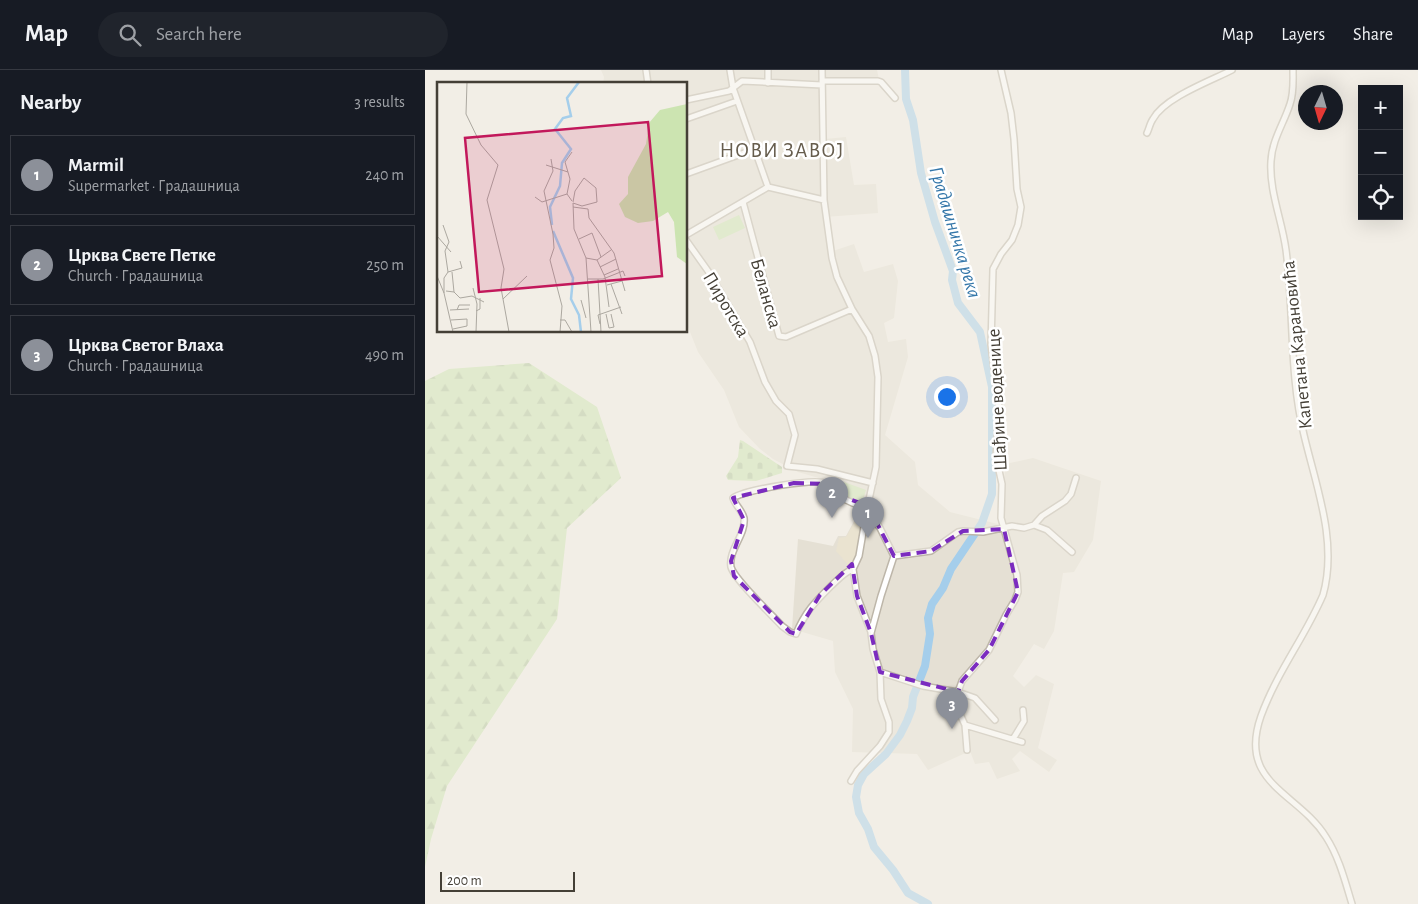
<!DOCTYPE html>
<html lang="en">
<head>
<meta charset="utf-8">
<style>
  :root { --surface:#171b24; --page:#20242c; --text:#f1f3f6; --muted:#9ea1a6; --line:#363941; --accent:#8c9099 }
  body { margin:0; font-family:"Alegreya Sans",sans-serif; background:var(--page); color:var(--text) }
  .controls { position:absolute; right:15px; top:15px; display:grid; overflow:hidden; border-radius:0px; box-shadow:0 5px 20px #0002 }
  .controls button { width:45px; height:45px; display:grid; place-items:center; padding:0; border:0; border-bottom:1px solid var(--line); background:var(--surface); color:var(--text); font:25px sans-serif }
  .compass { position:absolute; left:873px; top:15px; width:45px; height:45px; border-radius:50%; background:var(--surface); box-shadow:0 5px 20px #0002; rotate:185deg }
  .scale { position:absolute; left:15px; bottom:12px; width:135px; box-sizing:border-box; padding-left:5px; border:2px solid #443f36; border-top:0; font-size:14px; line-height:18px; white-space:nowrap; color:#443f36; -webkit-text-stroke:4px #fff; paint-order:stroke }
  .you { position:absolute; left:521px; top:326px; width:18px; height:18px; margin:-12px; border:4px solid #fff; border-radius:50%; background:#1a73e8; box-shadow:0 0 0 8px #1a73e833 }
  .badge { display:grid; place-items:center; width:32px; height:32px; border-radius:50%; background:var(--accent); color:#fff; font-size:16px; font-weight:700 }
  .pin { position:absolute; translate:-50% -41px; filter:drop-shadow(0 1px 2px #0008) }
  .pin::after { content:''; position:absolute; top:26px; width:18px; height:15px; background:inherit; clip-path:polygon(0 0,100% 0,50% 100%) }
  .list { margin:0; padding:0; list-style:none }
  h2 { display:flex; justify-content:space-between; align-items:center; height:65px; margin:0; padding:0 20px; font-size:21px }
  h2 small { font-size:16px; font-weight:400; color:var(--muted) }
  .list li { display:grid; grid-template-columns:32px 1fr auto; gap:15px; align-items:center; box-sizing:border-box; height:80px; margin:0 10px 10px; padding:0 10px; border:1px solid var(--line); border-radius:0px }
  .list b { display:block; font-size:19px; white-space:nowrap }
  .list p { margin:0; font-size:16px; white-space:nowrap; color:var(--muted) }
  .list em { font-size:16px; font-style:normal; color:var(--muted) }
  .icon { flex:none; width:28px; height:28px; fill:none; stroke:currentColor; stroke-width:2; stroke-linecap:round; stroke-linejoin:round }
  .map { position:relative; flex:none; width:993px; height:834px; overflow:hidden }
  header { display:flex; align-items:center; gap:30px; box-sizing:border-box; height:70px; padding:0 25px; background:var(--surface); border-bottom:1px solid var(--line) }
  header strong { font-size:24px }
  nav { display:flex; gap:28px; margin-inline-start:auto; font-size:18px }
  .search { width:350px; height:45px; background:var(--page); display:flex; align-items:center; gap:12px; box-sizing:border-box; padding:0 18px; border-radius:28px; color:var(--muted); font-size:19px }
  main { display:flex }
  aside { flex:1; background:var(--surface) }
  .map>svg:first-child { display:block }
  .residential { fill:#e5e0d4 }
  .education { fill:#eae3d0 }
  .grass { fill:#cce4b1 }
  .forest { fill:url(#forest-firs) }
  .cemetery { fill:url(#cemetery-stones) }
  .lines { fill:none; stroke-linecap:round; stroke-linejoin:round }
  .river { stroke:#a5ceeb; stroke-width:8 }
  .minor-casing { stroke:#bdb6a9; stroke-width:8 }
  .minor { stroke:#fff; stroke-width:5 }
  .marked { fill:none; stroke:#7b2cbf; stroke-width:4; stroke-dasharray:10 6; stroke-linejoin:round }
  .labels { text-anchor:middle; stroke-width:5; stroke-linejoin:round; paint-order:stroke }
  .street-label { font-size:19px; fill:#443f36; stroke:#fff }
  .water-label { font-size:20px; font-style:italic; fill:#3577a9; stroke:#fff }
  .quarter-label { font-size:21px; letter-spacing:1px; fill:#665d4d; stroke:#fff }
  .inset-river { fill:none; stroke:#a5ceeb; stroke-width:2.5 }
  .inset-road { fill:none; stroke:#aca8a0; stroke-width:1 }
  .view { fill:#c2185b; fill-opacity:0.15; stroke:#c2185b; stroke-width:2.5 }
  .inset-edge { fill:none; stroke:#443f36; stroke-width:2.5 }
</style>
</head>
<body>
<header>
<strong>Map</strong>
<div class="search"><svg class="icon" aria-label="search" viewBox="0 0 24 24"><circle cx="10" cy="10" r="6"/><path d="M15 15l6 6"/></svg>Search here</div>
<nav><a>Map</a><a>Layers</a><a>Share</a></nav>
</header>
<main>
<aside>
<h2>Nearby<small>3 results</small></h2>
<ul class="list">
<li><span class="badge">1</span><div><b>Marmil</b><p>Supermarket · Градашница</p></div><em>240 m</em></li>
<li><span class="badge">2</span><div><b>Црква Свете Петке</b><p>Church · Градашница</p></div><em>250 m</em></li>
<li><span class="badge">3</span><div><b>Црква Светог Влаха</b><p>Church · Градашница</p></div><em>490 m</em></li>
</ul>
</aside>
<div class="map">
<svg width="993" height="834" viewBox="0 0 993 834">
  <defs>
    <pattern id="forest-firs" width="22" height="20" patternUnits="userSpaceOnUse" patternTransform="scale(1.25)"><rect width="22" height="20" fill="#cce4b1"/><path d="M5 1l3.5 6h-7zM16 11l3.5 6h-7z" fill="#b0c599"/></pattern>
    <pattern id="cemetery-stones" width="16" height="16" patternUnits="userSpaceOnUse" patternTransform="scale(1.25)"><rect width="16" height="16" fill="#cce4b1"/><path d="M2 7V4a2 2 0 0 1 4 0v3zM10 15v-3a2 2 0 0 1 4 0v3z" fill="#b0c599"/></pattern>
  </defs>
  <rect width="100%" height="100%" fill="#f2eee6"/>
  <path class="residential" d="M176 0H452L455 14 399 13 400 69 421 67 429 115 451 114 453 143 400 147 405 182 429 174 439 202 468 194 473 211 469 248 459 253 463 272 481 269 483 287 460 365 490 392 493 415 525 442 581 456 578 447 580 394 608 388 676 411 668 470 649 502 638 503 629 561 619 579 609 574 588 606 599 617 611 605 629 614 613 678 632 690 624 702 595 681 587 689 595 701 572 709 564 692 550 694 545 681 503 700 492 684 427 682 428 639 410 602 408 571 367 559 373 469 408 476 413 466H421L435 440 408 422 406 417 397 409 373 402 348 389 335 379 314 357 299 320 273 282 261 252V14H178L179 7Z"/>
  <path class="education" d="M436 441 441 443 434 483 425 497 411 481 414 468 421 467Z"/>
  <path class="grass" d="M314 145 320 158 294 170 288 157Z
    M419 412 441 420 437 433 415 425Z"/>
  <path class="forest" d="M104 293 172 337 196 408 142 458 132 549 22 716 6 769 0 797V311L24 299Z"/>
  <path class="cemetery" d="M315 370 318 371 357 397V403L331 411 303 410 301 406 313 387Z"/>
  <g class="lines">
    <path class="river" d="M480 0 481 29 488 50 496 103 510 152 528 201 527 210 533 233 555 262 567 317V424L557 453 526 499 518 518 507 534 503 548 505 564 500 596 488 627 487 638 482 651 475 665 461 684 439 704 433 715 431 727 434 743 443 759 449 777 468 800 483 823 503 834"/>
    <defs>
      <path id="minor" d="M221 0 223 14
        M305 0 308 18 343 117
        M397 0 399 130 407 188 412 207 427 239 444 266 450 286 453 307 451 397 442 439 455 458 469 486 456 526 446 563 448 579 455 602 456 629 464 652V662L455 676 432 701 426 711
        M868 0C868 11 869 23 865 34 859 53 847 70 846 91 844 121 857 150 861 180 869 241 864 304 879 365 891 416 913 472 898 525 880 567 852 602 836 646 812 714 873 722 901 767 914 787 920 811 927 834
        M397 11H453L456 12 470 28
        M343 13V0
        M261 30 304 21 317 11 397 15
        M261 49 312 31
        M722 63C724 59 725 53 728 49 739 28 785 11 807 0
        M261 104 330 79
        M318 132 354 266 361 267 427 239
        M261 165 343 117 399 130
        M261 170 283 201 325 272 340 312 351 331 364 344 370 365 362 396 392 399 448 413
        M442 439 434 486 428 499C418 503 414 509 406 516 390 532 380 542 371 564L365 562 357 556C347 545 309 509 306 497 303 480 321 465 319 448 317 440 310 435 308 428 320 420 391 407 404 414 408 416 410 422 414 425 421 431 434 437 443 436
        M609 455 617 446 640 431 646 424 651 408
        M469 486 506 481 533 462 538 461 558 462 587 456 599 458 609 455 622 460 647 482
        M428 499 432 526 446 562
        M455 602 498 616 533 622 550 628 570 650
        M540 655 597 672
        M588 669 599 651 598 640
        M542 680 540 655 535 644 533 622 537 611 564 580 581 545 590 530 593 522 592 505 576 448 577 414 571 387 574 338 566 275 568 199 576 184 587 170 593 155 596 137 592 119 589 69 586 43 576 0"/>
    </defs>
    <use href="#minor" class="minor-casing"/>
    <use href="#minor" class="minor"/>
  </g>
  <path d="M0 0H993V834H0ZM369 413 404 414 414 425 443 436 469 486 506 481 538 461 579 459 593 522 564 580 537 611 533 622 455 602 446 563 432 526 427 494 395 525 371 564 365 562 309 506 306 491 319 450 308 428Z" fill="#f2eee6" fill-opacity=".55" fill-rule="evenodd"/>
  <path class="marked" d="M369 413 404 414 414 425 443 436 469 486 506 481 538 461 579 459 593 522 564 580 537 611 533 622 455 602 446 563 432 526 427 494 395 525 371 564 365 562 309 506 306 491 319 450 308 428Z"/>
  <g class="labels">
    <g class="street-label">
      <text transform="translate(342 223) rotate(74)" y="7">Беланска</text>
      <text transform="translate(302 234) rotate(59)" y="7">Пиротска</text>
      <text transform="translate(871 275) rotate(-96)" y="7">Капетана Карановића</text>
      <text transform="translate(571 330) rotate(-93)" y="7">Шађине воденице</text>
    </g>
    <g class="water-label">
      <text transform="translate(531 162) rotate(73)" y="7">Градашничка река</text>
    </g>
    <g class="quarter-label">
      <text x="357" y="87">НОВИ ЗАВОЈ</text>
    </g>
  </g>
  <g transform="translate(12 12)">
    <rect width="250" height="250" fill="#f2eee6"/>
    <path d="M250 22V182L240 175 237 140 231 130 216 139 201 141 188 135 182 122 191 112V95L209 62 212 41 223 28Z" fill="#cce4b1"/>
    <path class="inset-river" d="M115 143 113 125 123 104 125 81 134 67 118 47 126 36 134 34 130 16 142 0M116 149 136 196 134 217 142 233 144 250"/>
    <path class="inset-road" d="M30 0 29 32 44 63 61 83 50 118 67 187 64 206 72 250M135 70 128 80 133 97 130 112 135 119M114 77 116 89 107 109 116 152 117 166 113 178 125 224 123 250M109 83 131 90M98 115 105 120 130 112M136 121 137 147 149 176 154 250M136 121 145 124 160 120 159 106 147 96 138 109 136 120M136 125 151 127 152 136 177 171 188 209M6 143 12 160 8 169 11 190 7 196V211L16 250M0 154 14 170M142 157 155 151 164 175M149 176 160 178 174 168M160 178 168 195 172 225M163 185 179 177M11 190 25 186 23 179M15 190 17 210M167 193 181 187M0 194 7 211M151 197H166L186 189 188 194M161 197 164 250M174 202 185 232M170 203 185 199M36 206 40 222 39 250M9 209 17 210 23 216 35 214 47 220M66 217 90 194M144 218 149 236M13 228 32 227M20 228 22 223H33M39 229 43 227V216M169 232 172 246 177 245 174 232M14 238 30 237V244L16 247M123 238H128L135 250M163 242 161 233 184 225"/>
    <path class="view" d="M211 40 225 194 42 210 28 56Z"/>
    <rect width="250" height="250" class="inset-edge"/>
  </g>
</svg>
<div class="controls">
<button>+</button>
<button>−</button>
<button><svg class="icon" aria-label="locate" viewBox="0 0 24 24"><circle cx="12" cy="12" r="6"/><path d="M12 2v4M12 18v4M2 12h4M18 12h4"/></svg></button>
</div>
<svg class="compass" viewBox="-18 -18 36 36"><path d="M0-13l5 13h-10z" fill="#e53935"/><path d="M0 13l5-13h-10z" fill="#9ea1a6"/></svg>
<div class="scale">200 m</div>
<div class="you"></div>
<div class="pin badge" style="left:443px;top:468px">1</div>
<div class="pin badge" style="left:407px;top:448px">2</div>
<div class="pin badge" style="left:527px;top:659px">3</div>
</div>
</main>
</body>
</html>
